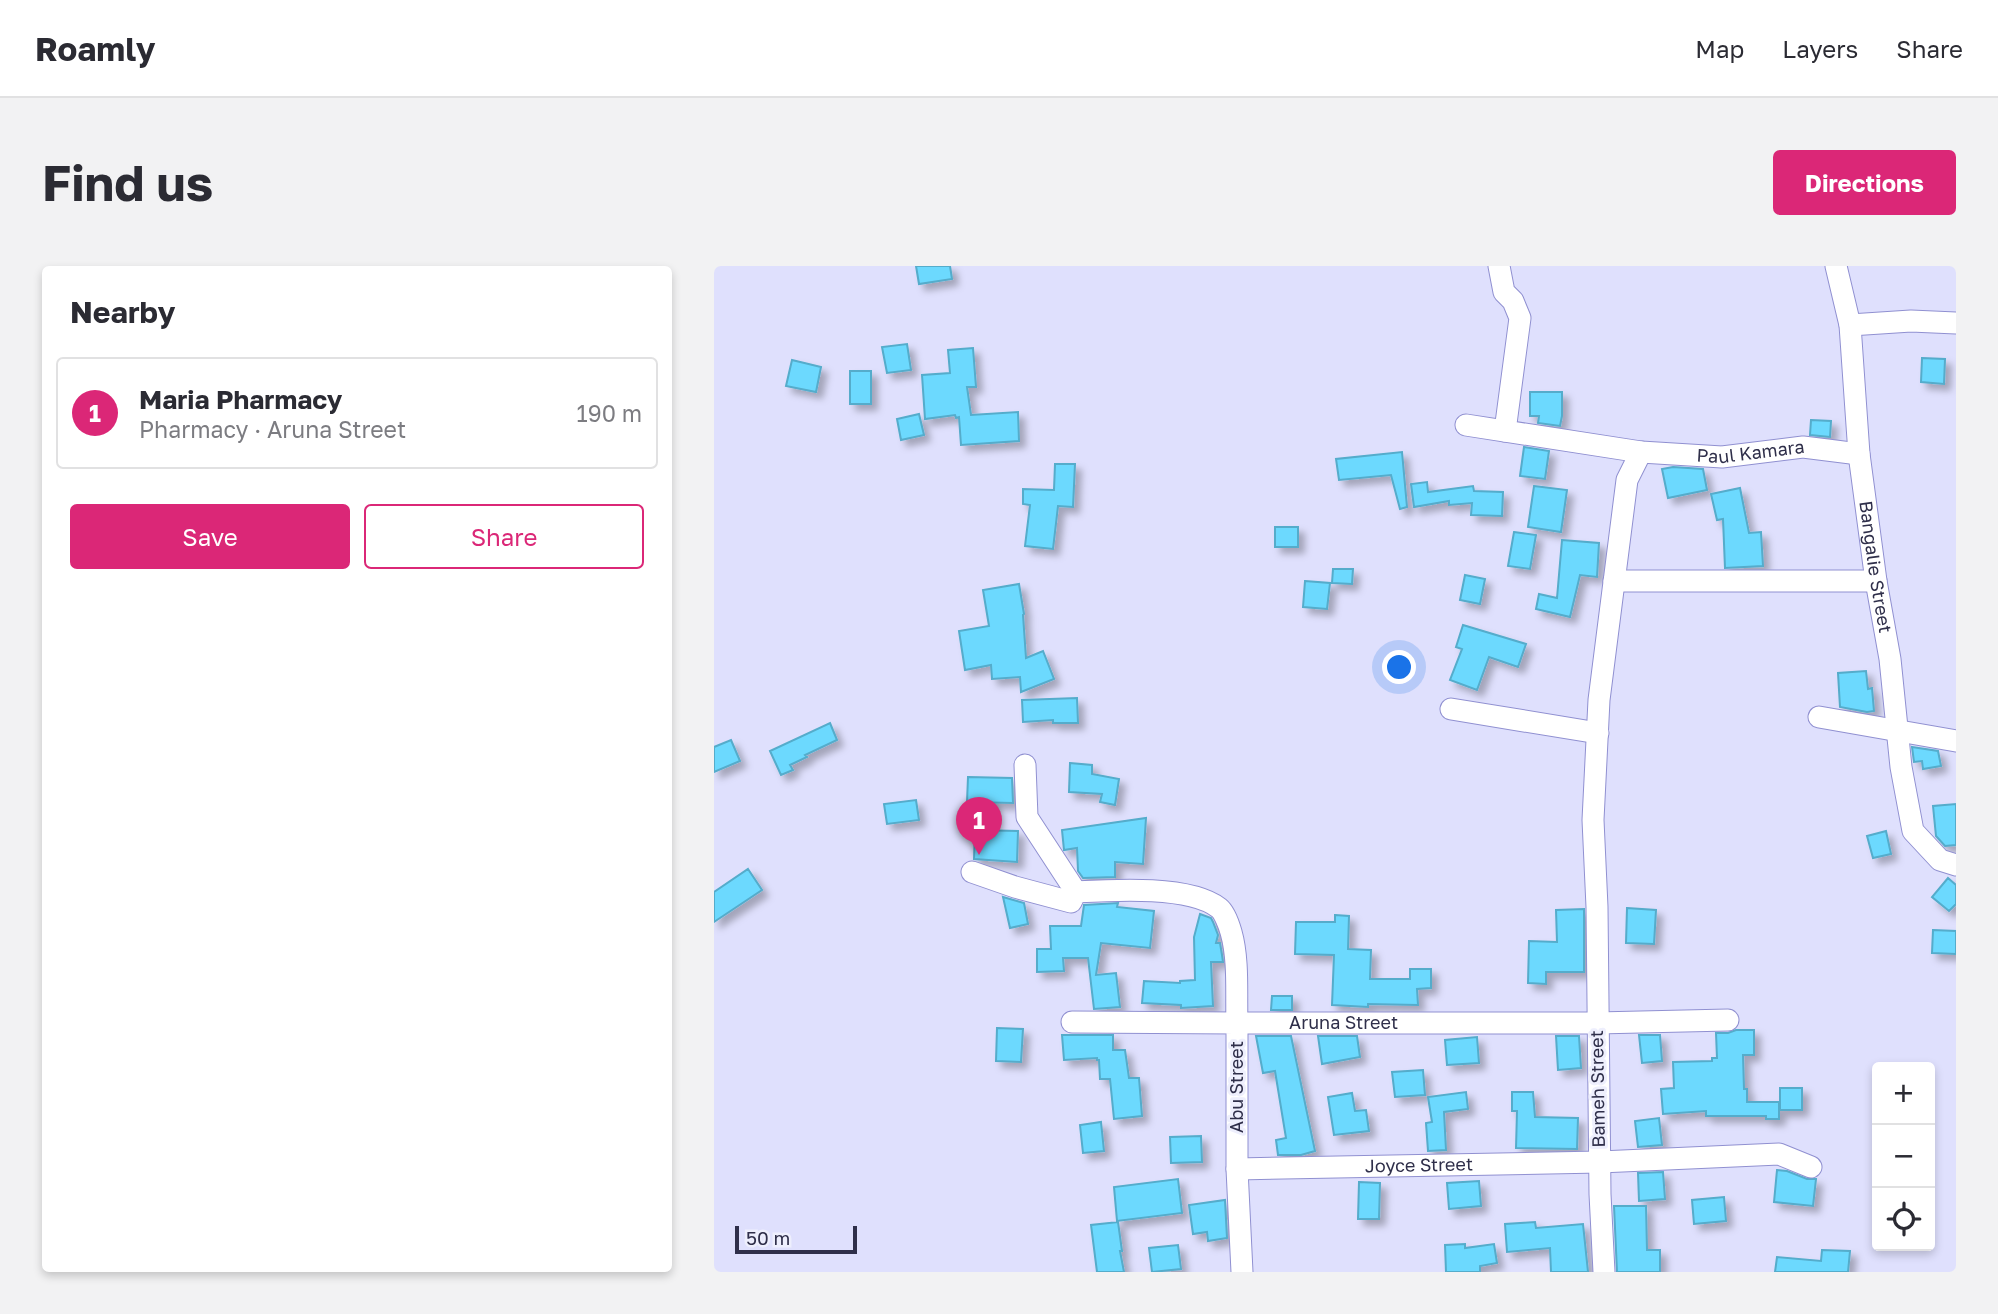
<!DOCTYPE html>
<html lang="en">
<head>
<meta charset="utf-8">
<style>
  :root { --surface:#fff; --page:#f2f2f3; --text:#2b2b33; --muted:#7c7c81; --line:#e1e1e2; --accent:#db2777 }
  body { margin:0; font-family:"Golos Text",sans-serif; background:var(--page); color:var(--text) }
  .controls { position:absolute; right:21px; bottom:21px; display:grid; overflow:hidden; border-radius:7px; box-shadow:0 4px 10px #0003 }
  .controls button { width:63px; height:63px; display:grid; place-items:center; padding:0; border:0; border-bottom:2px solid var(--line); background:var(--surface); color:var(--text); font:35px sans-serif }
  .scale { position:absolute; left:21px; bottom:18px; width:122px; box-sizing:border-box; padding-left:7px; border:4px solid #2f2f4a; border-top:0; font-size:19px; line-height:24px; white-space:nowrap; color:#2f2f4a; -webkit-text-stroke:5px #eeeffd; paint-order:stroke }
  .you { position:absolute; left:686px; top:402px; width:24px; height:24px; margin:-18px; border:5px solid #fff; border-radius:50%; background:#1a73e8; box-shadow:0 0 0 10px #1a73e833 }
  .badge { display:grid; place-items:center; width:46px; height:46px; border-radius:50%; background:var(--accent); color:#fff; font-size:23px; font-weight:700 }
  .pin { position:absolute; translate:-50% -58px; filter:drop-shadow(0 2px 4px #0008) }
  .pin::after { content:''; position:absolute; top:37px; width:24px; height:21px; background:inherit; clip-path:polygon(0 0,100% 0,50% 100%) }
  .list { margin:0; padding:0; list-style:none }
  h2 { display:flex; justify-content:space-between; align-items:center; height:91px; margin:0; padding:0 28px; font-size:30px }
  h2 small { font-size:23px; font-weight:400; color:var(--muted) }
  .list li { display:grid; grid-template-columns:46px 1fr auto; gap:21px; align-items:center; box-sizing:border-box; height:112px; margin:0 14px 14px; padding:0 14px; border:2px solid var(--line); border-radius:7px }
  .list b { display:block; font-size:26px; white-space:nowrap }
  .list p { margin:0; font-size:23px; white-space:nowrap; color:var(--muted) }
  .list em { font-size:23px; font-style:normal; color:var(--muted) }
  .actions { display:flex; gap:14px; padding:21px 28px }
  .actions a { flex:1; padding:16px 0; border:2px solid var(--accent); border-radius:7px; text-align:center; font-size:24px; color:var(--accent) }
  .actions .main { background:var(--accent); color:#fff }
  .icon { flex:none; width:38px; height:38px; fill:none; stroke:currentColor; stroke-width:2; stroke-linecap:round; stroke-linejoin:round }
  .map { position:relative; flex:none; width:1242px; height:1006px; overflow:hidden; border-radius:7px }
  header { display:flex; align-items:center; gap:42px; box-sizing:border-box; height:98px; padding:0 35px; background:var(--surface); border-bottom:2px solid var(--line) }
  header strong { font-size:33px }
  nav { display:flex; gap:38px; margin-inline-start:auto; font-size:24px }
  .intro { display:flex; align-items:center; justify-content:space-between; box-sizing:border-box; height:168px; padding:0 42px }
  h1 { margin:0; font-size:49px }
  .button { padding:18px 32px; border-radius:7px; background:var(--accent); color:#fff; font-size:24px; font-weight:700 }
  main { display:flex; gap:42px; padding:0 42px }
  aside { flex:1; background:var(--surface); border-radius:7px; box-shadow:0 4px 10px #0003 }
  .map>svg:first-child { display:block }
  .building { fill:#6cd9fe; stroke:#54accb; stroke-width:2; filter:url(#shadow) }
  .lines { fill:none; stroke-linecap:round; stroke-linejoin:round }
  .minor-casing { stroke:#9090d1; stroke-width:23 }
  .minor { stroke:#fff; stroke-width:21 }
  .labels { text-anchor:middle; stroke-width:6; stroke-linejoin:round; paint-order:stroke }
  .street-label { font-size:18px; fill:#2f2f4a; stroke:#eeeffd }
</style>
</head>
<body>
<header>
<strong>Roamly</strong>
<nav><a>Map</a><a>Layers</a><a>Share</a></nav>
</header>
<div class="intro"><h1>Find us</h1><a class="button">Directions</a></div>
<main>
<aside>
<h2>Nearby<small></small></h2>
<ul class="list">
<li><span class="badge">1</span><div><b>Maria Pharmacy</b><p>Pharmacy · Aruna Street</p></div><em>190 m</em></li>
</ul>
<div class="actions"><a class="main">Save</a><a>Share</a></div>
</aside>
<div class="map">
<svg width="1242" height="1006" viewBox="0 0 1242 1006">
  <defs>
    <filter id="shadow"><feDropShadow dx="6" dy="6" stdDeviation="3.5" flood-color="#0004"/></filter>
  </defs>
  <rect width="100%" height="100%" fill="#dfe0fd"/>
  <path class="building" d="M202 0H236L238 13 205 18Z
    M193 78 197 104 173 107 168 81Z
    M259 82 262 121H253L257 149 304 146 305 175 247 179 245 151 242 152 241 149 211 153 208 109 236 107 234 84Z
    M1208 92 1231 93 1230 118 1207 116Z
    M78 94 107 101 102 126 72 120Z
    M136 105H157V138H136Z
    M816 126H848V150L846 160 824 157 825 150H816Z
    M205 148 210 169 187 174 183 153Z
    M1097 154 1117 155 1116 171 1096 169Z
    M810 181 835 185 831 213 806 210Z
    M688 186 693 241 686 243 677 209 625 214 622 193Z
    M341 198H361L359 241 344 240 339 283 311 280 316 239 309 238V223L340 224Z
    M959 201 989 203 993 224 954 232 948 203Z
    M713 216 714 226 759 220 760 225 789 226 788 250 757 249 758 237 735 239V235L700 241 697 218Z
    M820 220 853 224 847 266 814 261Z
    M1026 222 1035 267 1047 266 1049 300 1011 302 1009 253 1003 254 997 228Z
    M561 261H584V281H561Z
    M800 266 822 269 816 303 794 300Z
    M848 274 885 277 883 311 866 309 856 351 822 343 825 328 843 332Z
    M619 303H639L638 318 618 317Z
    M751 309 771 313 766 338 746 334Z
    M591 315 616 317 613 343 589 341Z
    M305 318 310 348 309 349 312 392 329 385 340 413 307 426 306 411 278 413 277 399 251 404 245 365 275 360 269 324Z
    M749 359 812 378 804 401 775 391 763 424 736 414 748 383 742 381Z
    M1152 405 1154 423 1158 422 1160 445 1153 446 1126 441 1124 407Z
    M363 432 364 457H339V454L309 456 308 434Z
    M116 457 123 474 91 489 93 491 76 499 79 504 67 509 56 485Z
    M17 474 26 495 0 506V481Z
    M1198 481 1224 485 1227 500 1209 503 1208 495 1200 496Z
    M356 497 378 499V508L405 513 401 539 386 536 388 528 355 526Z
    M254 511 298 512 299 537 253 536Z
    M202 534 205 554 173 558 170 538Z
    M1242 538V579L1231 580 1222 570 1219 540Z
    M432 552 429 598 401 596V611L369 612 364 605 363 582 350 584 348 564Z
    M261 564 304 565 303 596 260 593Z
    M1172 565 1177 588 1159 592 1153 570Z
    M34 603 48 624 0 656V626Z
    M1234 612 1242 619V638L1235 645 1218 631Z
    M289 631 310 637 314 658 296 662Z
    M404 637 403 641 440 645 436 682 387 677 382 709 402 707 406 741 380 743 374 692H349L350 705 323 706V683H337L336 660H367L370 639Z
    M913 642 942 644 940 678 912 677Z
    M870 643V706H832V718L814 717 815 675 843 676 842 644Z
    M486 648 497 652 499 656 504 669 502 677H506L508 689 509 696H497L499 740 467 742V739L428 737 430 715 466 717V715L481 714 480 671Z
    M621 649 635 650 634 683 657 684 656 713H696V703H717V722L703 723 704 739 654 738V741L618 739 620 689 581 688 582 656H621Z
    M1219 664 1242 665V688L1218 687Z
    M558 730H578V744H557Z
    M283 762 309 763 307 796 282 795Z
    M1022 764H1040V789H1029L1030 823H1033V836H1065V853H1052V850H992V845L949 848 947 823 960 822 959 796 998 795V792H1003L1002 767H1014Z
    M348 769H399V784H411L415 812H425L428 850 400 853 396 813H386L385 794H383V792L350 794Z
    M925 769H946L948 795 928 797Z
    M542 770H577L601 885 587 889H564L562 874 572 872 561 805 549 807Z
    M604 770H643L646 791 608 798Z
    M842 770H865L867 802 844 804Z
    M763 771 765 797 733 799 731 774Z
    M709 804 711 829 681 831 678 806Z
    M1066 822H1088V844H1066Z
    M752 826 754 843 730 846 732 884 714 885 712 857 718 856 714 831Z
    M798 826H819L821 851 864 852 863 883 802 882 803 845H798Z
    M638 827 641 845 652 844 655 865 620 869 614 831Z
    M945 852 948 879 924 881 921 855Z
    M387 856 390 885 369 887 366 859Z
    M487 870 488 896 457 897 456 871Z
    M1063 904 1073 905 1093 913H1102L1099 940 1060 936Z
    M949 906 951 933 925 935 924 907Z
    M464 913 468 947 403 955 400 921Z
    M765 915 767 940 735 943 733 917Z
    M645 916 666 917 665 953H644Z
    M1010 931 1012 955 980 958 978 934Z
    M511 934 513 972 494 975 493 966 479 968 475 939Z
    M900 940H932L933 984H946V1006H903Z
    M404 956 408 985H406L410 1006H383L377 959Z
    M821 956 822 962 869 958 874 1006H837L836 982 793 986 791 958Z
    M751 978V982L780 978 783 997 766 1000V1006H732L731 979Z
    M464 979 467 1003 438 1006 435 982Z
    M1108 984 1136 985 1134 1006H1061L1063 991 1107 995Z"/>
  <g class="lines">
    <defs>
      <g id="minor">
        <path d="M785 0 790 26 799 35 806 52 791 165"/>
        <path id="s1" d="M1122 0 1136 59 1145 188 1162 315 1176 393 1187 501 1199 565 1226 594 1242 599"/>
        <path d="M1136 59 1197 55 1242 57"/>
        <path id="s2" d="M752 159 927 186 1008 191 1089 181 1145 188"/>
        <path d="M900 315H1162"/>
        <path d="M737 443 884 467"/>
        <path d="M1105 451 1242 475"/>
        <path d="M311 499 313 551 362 626"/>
        <path id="s3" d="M258 606 301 621 357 636 362 626C398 624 476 619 505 642 510 646 515 659 517 666 525 694 522 728 523 757H883L1014 754"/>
        <path d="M358 756 523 757V903L528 1006"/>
        <path id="s4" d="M523 903 886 896 1065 888 1097 901"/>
        <path d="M890 1006 886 928 883 641 879 554 885 434 913 214 927 186"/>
      </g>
    </defs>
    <use href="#minor" class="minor-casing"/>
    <use href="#minor" class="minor"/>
  </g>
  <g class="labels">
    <g class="street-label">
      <text dy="6" stroke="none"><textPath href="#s2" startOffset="287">Paul Kamara</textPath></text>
      <text dy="6" stroke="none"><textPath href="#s1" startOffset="304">Bangalie Street</textPath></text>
      <text dy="6" stroke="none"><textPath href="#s3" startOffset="486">Aruna Street</textPath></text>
      <text transform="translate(523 821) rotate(-90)" y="6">Abu Street</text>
      <text transform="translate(884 823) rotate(-91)" y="6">Bameh Street</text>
      <text dy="6" stroke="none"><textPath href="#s4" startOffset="182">Joyce Street</textPath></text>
    </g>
  </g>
</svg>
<div class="controls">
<button>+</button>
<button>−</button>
<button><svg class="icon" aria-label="locate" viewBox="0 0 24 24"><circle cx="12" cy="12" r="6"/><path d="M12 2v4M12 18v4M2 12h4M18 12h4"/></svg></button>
</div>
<div class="scale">50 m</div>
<div class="you"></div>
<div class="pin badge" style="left:265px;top:589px">1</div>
</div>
</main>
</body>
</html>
